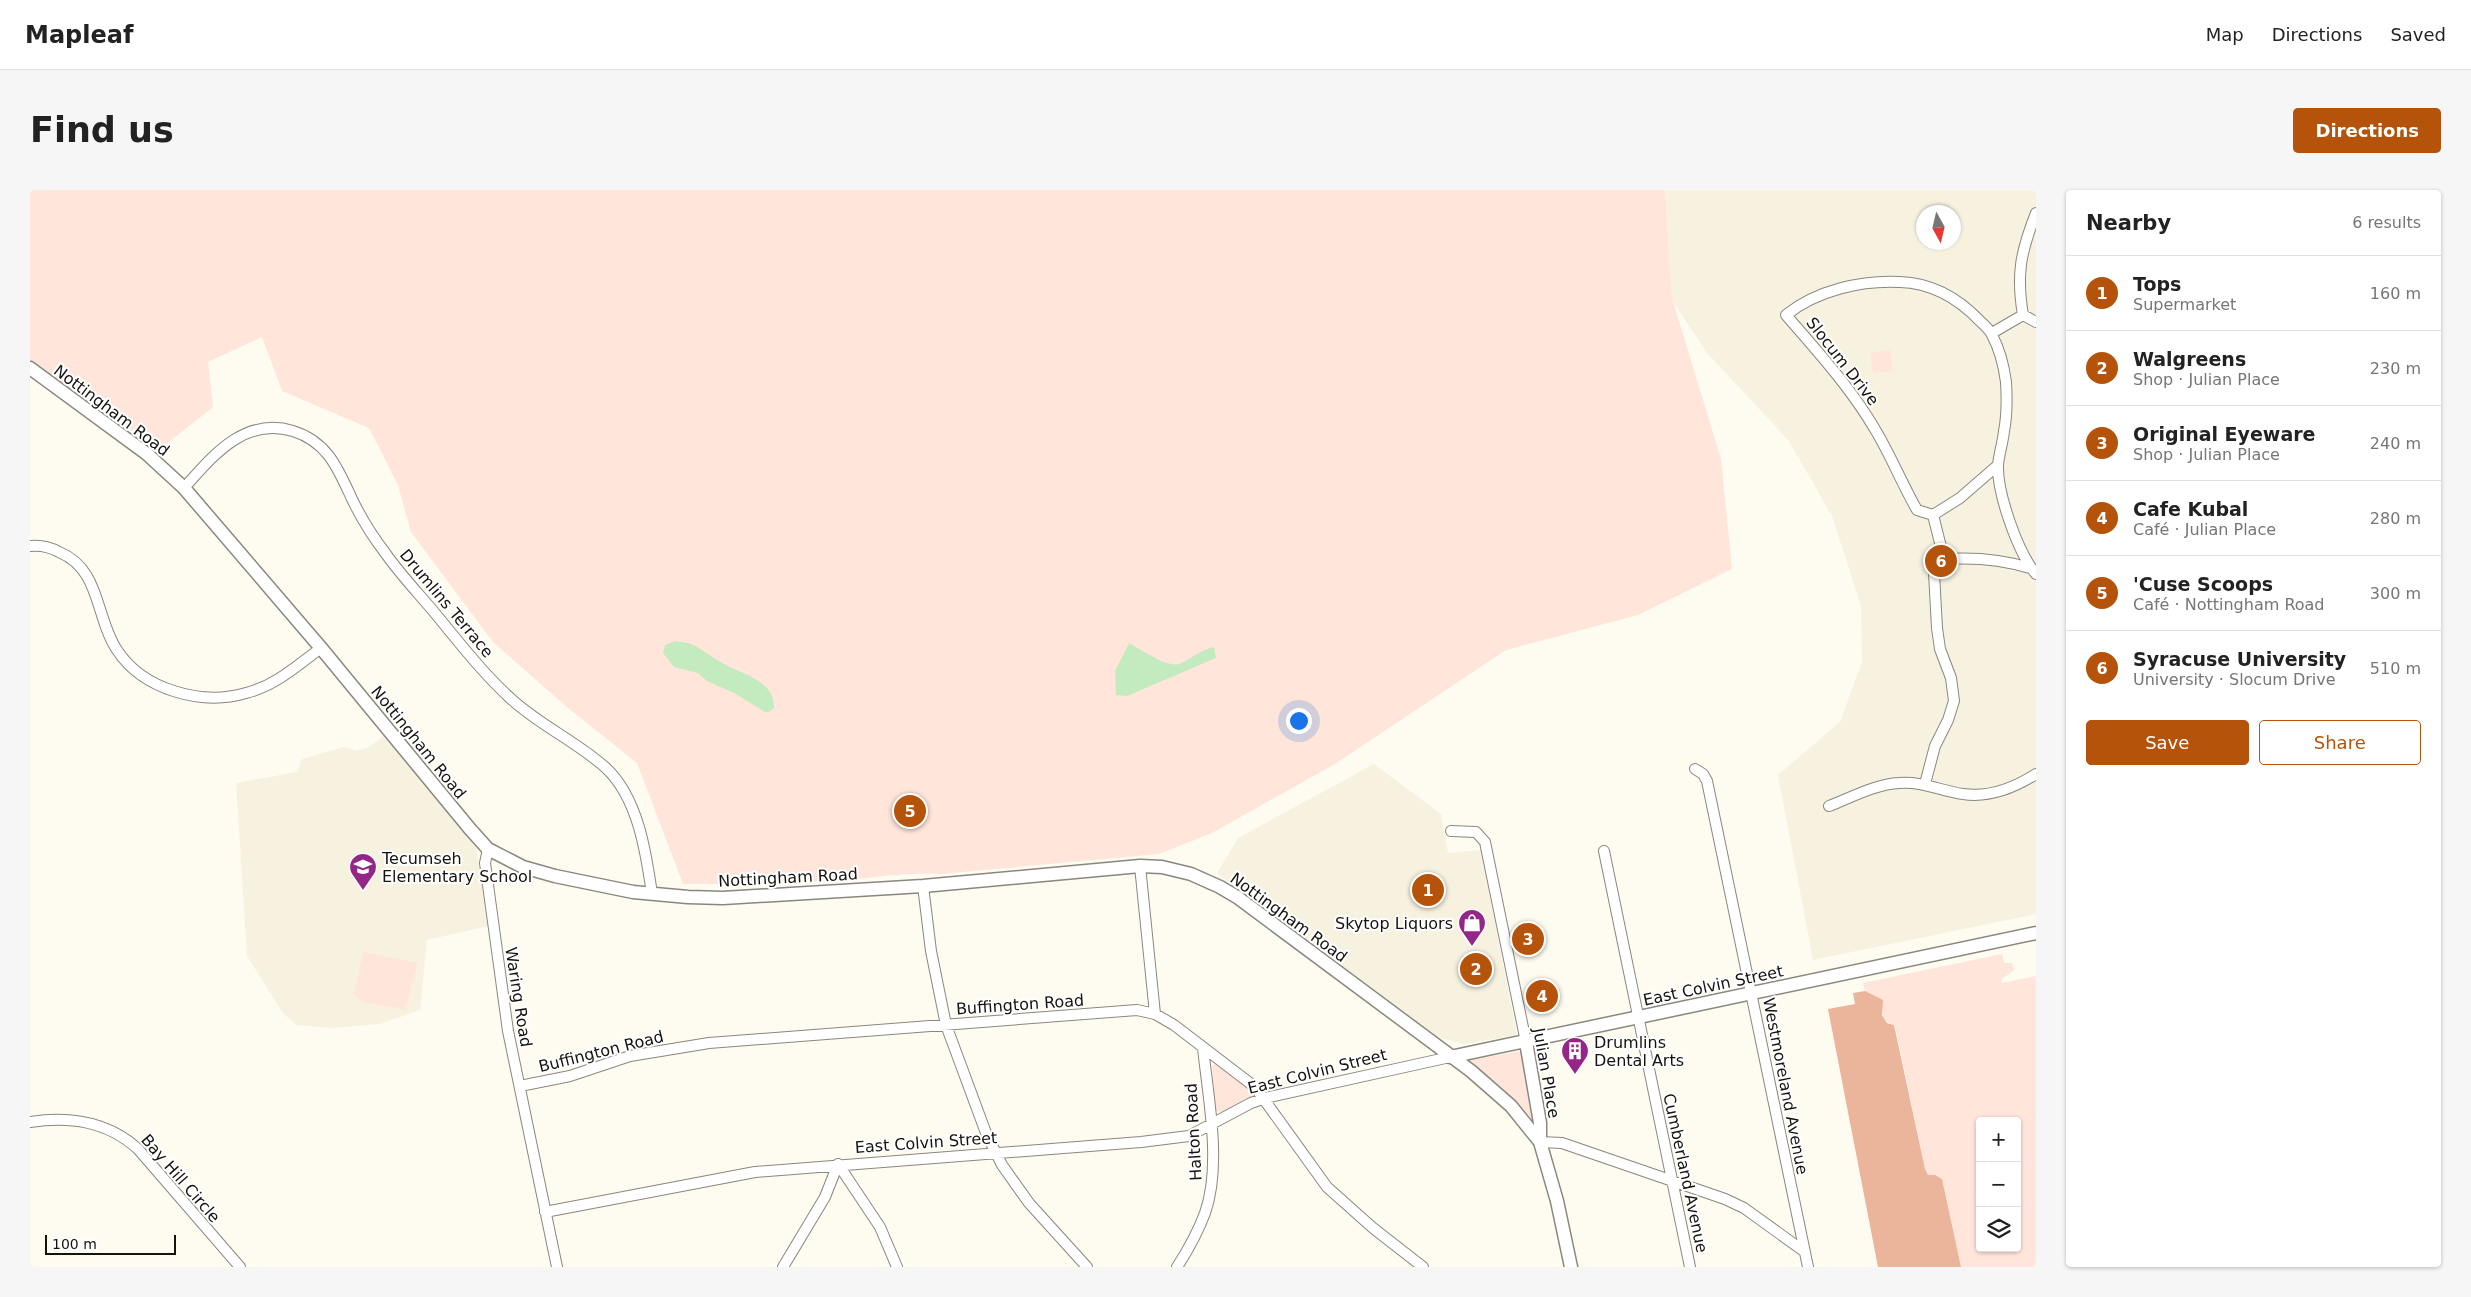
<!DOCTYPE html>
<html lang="en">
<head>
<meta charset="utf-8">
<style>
  :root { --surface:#fff; --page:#f6f6f6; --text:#222; --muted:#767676; --line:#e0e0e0; --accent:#b45309 }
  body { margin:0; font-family:"DejaVu Sans",sans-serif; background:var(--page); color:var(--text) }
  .controls { position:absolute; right:15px; bottom:15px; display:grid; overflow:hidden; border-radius:5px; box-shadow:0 1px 4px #0004 }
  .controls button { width:45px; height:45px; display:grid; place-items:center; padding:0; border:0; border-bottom:1px solid var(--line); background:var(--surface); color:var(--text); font:25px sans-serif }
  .compass { position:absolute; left:1886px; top:15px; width:45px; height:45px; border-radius:50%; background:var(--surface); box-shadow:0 1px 4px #0004; rotate:172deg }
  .scale { position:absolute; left:15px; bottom:12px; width:131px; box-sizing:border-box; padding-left:5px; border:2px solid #14130f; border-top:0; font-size:14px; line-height:18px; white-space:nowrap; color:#14130f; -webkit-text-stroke:4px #fff; paint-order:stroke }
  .you { position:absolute; left:1268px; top:530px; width:18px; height:18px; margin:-12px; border:4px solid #fff; border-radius:50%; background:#1a73e8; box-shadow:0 0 0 8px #1a73e833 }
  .badge { display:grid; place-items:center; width:32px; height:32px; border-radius:50%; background:var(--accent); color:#fff; font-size:16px; font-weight:700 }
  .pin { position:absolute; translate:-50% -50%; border:2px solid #fff; box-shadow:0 1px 5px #0006 }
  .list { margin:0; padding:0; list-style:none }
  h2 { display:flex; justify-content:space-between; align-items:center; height:65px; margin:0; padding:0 20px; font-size:21px }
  h2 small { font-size:16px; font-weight:400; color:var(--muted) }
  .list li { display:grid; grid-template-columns:32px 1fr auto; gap:15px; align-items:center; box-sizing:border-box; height:75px; padding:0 20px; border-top:1px solid var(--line) }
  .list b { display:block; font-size:19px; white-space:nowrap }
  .list p { margin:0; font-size:16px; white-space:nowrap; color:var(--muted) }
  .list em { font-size:16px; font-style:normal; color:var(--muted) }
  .actions { display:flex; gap:10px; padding:15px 20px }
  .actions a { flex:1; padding:11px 0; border:1px solid var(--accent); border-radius:5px; text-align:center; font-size:18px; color:var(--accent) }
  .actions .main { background:var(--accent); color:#fff }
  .icon { flex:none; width:28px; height:28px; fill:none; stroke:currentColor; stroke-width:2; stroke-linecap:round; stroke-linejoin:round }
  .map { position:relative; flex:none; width:2006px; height:1077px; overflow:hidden; border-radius:5px }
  header { display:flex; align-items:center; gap:30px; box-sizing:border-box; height:70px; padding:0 25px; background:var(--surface); border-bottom:1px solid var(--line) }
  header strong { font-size:24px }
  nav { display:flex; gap:28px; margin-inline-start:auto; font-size:18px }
  .intro { display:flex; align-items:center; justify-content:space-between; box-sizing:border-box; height:120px; padding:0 30px }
  h1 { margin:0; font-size:35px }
  .button { padding:12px 22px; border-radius:5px; background:var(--accent); color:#fff; font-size:18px; font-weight:700 }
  main { display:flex; gap:30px; padding:0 30px }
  aside { flex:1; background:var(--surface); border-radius:5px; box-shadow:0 1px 4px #0004 }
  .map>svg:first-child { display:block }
  .built { fill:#f7f2e0; fill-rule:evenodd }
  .green { fill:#ffe5da; fill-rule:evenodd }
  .forest { fill:#ebb59c }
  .water { fill:#c4ebbf }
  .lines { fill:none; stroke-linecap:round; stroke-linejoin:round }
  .minor-casing { stroke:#8a877e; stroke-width:12 }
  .tertiary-casing { stroke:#8a877e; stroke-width:15 }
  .minor { stroke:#fff; stroke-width:10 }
  .tertiary { stroke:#fff; stroke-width:12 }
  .labels { text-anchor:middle; stroke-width:4; stroke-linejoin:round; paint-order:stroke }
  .street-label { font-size:16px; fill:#14130f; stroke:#fff }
  .poi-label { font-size:16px; fill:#14130f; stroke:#fff; text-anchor:start }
</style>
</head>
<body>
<header>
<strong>Mapleaf</strong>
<nav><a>Map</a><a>Directions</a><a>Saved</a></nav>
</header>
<div class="intro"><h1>Find us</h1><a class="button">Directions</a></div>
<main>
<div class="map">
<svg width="2006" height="1077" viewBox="0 0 2006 1077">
  <rect width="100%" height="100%" fill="#fefbf1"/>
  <path class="built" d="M1635 0H2006V724L1783 770 1748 585 1810 532 1832 472 1831 416 1802 326 1759 251 1677 163 1642 110ZM1894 22H1924V52H1894Z
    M355 545 439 647 446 658 459 736 397 750 390 820 350 834 301 838 266 835 253 823 217 766 206 593 267 582 272 569 314 557 326 561 339 557Z
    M1344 574 1411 624 1418 663 1451 660 1487 845 1434 854 1410 848 1187 683 1208 648Z"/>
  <path class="green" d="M0 0H1635L1642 108 1691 269 1702 379 1608 425 1476 460 1305 574 1182 643 1129 664 910 684C879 682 849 687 818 690 763 693 708 694 653 694L607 573 538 518 463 452 381 342 368 295 339 238 252 201 232 147 178 172 183 217 129 260 70 218 0 174Z
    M1860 160 1863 181 1843 183 1840 163Z
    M333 762 388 773 375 820 332 812 324 804Z
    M1972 764 1974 773H1982L1984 780 1972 789V793L2006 786V1077H1931L1912 989 1898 985 1895 979 1865 835C1851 831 1852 822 1852 810L1835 801 1833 793ZM1950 931H1987V1058H1950Z
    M1491 861 1504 934 1481 907 1437 871Z
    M1186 873 1223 902 1220 908 1193 923 1185 920 1182 877Z"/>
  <path class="forest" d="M1835 801 1853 810 1852 825 1857 833 1864 835 1895 979 1898 985H1905L1912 989 1931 1077H1848L1798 819 1825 814 1823 803Z"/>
  <path class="water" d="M645 451C650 452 656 452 661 454 671 458 684 469 694 474 711 484 745 490 744 518L739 522H735L706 504 677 491 668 483 644 477 633 463 635 455Z
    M1099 453C1110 459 1138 478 1149 474 1161 469 1170 460 1184 457L1186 468 1097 506 1086 505 1085 481Z"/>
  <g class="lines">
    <defs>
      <path id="minor" d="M1993 125C1986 84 1991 61 2006 23
        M1993 125 2006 132
        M1962 143 1993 125
        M154 298C182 267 214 226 263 241 298 252 308 279 322 309 331 328 343 347 356 364 370 384 388 403 404 422 428 451 451 481 479 507 507 534 546 551 576 578 608 608 616 662 622 704
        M1903 325 1930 308 1968 275
        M0 356C11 355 20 357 29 362 71 379 65 427 87 460 113 500 172 516 216 503 245 496 268 475 291 458
        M1914 369C1945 367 1971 369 2000 378
        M1665 579 1673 584 1677 591 1778 1077
        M1895 594 1905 556 1918 530 1924 511 1921 488 1910 459 1907 438 1904 383 1907 375 1914 369 1903 325 1887 320C1872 294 1861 266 1846 241 1821 198 1788 162 1756 125 1787 100 1832 90 1870 92 1902 93 1928 108 1950 131 1954 135 1960 140 1962 145 1969 158 1974 177 1976 192 1977 208 1977 226 1974 241 1973 252 1969 264 1968 275 1967 303 1988 363 2006 384
        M1799 616C1820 608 1846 594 1869 593 1892 591 1911 601 1933 604 1959 608 1984 598 2006 584
        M1421 641 1446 642 1455 652 1496 852
        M458 659 455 673 478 841 527 1077
        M1574 661 1660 1077
        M1110 676 1125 824
        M893 696 901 761 916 835 956 943 972 975 999 1013 1057 1077
        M490 896 540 886 600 866 679 853 1107 820 1125 824 1144 835 1225 897 1297 997 1343 1038 1393 1077
        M0 932C40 926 77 931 108 959L210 1077
        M1510 952 1532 953 1695 1009 1714 1018 1775 1062
        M808 974 850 1037 867 1077
        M515 1022 725 982 1111 952 1159 946 1221 913 1235 908 1420 867
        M753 1077 795 1007 808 974
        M1147 1077C1158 1060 1168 1042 1175 1023 1192 975 1178 907 1173 858"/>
      <path id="tertiary" d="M0 178 117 264 154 298 291 458 440 639 458 659 493 677 525 686 603 702 658 707 693 708 893 696 1110 676 1132 677 1161 684 1190 697 1207 707 1441 881 1481 916 1510 952 1527 1011 1541 1077
        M1496 852 1510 933V952
        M1420 867 2006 743"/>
    </defs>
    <use href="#minor" class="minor-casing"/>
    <use href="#tertiary" class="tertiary-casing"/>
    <use href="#minor" class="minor"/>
    <use href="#tertiary" class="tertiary"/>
  </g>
  <defs>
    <symbol id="school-pin" viewBox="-11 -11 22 30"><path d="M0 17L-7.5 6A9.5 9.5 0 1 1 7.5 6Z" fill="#942687" stroke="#fff"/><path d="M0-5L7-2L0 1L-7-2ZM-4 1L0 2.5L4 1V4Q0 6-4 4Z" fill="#fff"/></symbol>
    <symbol id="shop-pin" viewBox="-11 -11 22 30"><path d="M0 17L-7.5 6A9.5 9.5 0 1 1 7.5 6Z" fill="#942687" stroke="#fff"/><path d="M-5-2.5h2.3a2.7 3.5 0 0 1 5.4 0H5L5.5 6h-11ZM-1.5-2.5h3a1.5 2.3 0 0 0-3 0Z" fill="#fff"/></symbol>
    <symbol id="building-pin" viewBox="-11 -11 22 30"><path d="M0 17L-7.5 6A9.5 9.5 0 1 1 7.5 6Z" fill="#942687" stroke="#fff"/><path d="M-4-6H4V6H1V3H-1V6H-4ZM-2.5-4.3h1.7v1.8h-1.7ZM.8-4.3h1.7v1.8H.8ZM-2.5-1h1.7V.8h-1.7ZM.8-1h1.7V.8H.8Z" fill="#fff"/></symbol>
  </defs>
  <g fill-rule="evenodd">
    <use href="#school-pin" x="317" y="661" width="32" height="43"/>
    <use href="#shop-pin" x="1426" y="717" width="32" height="43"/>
    <use href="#building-pin" x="1529" y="845" width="32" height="43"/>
  </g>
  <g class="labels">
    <g class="street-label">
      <text transform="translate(1813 171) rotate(52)" y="6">Slocum Drive</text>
      <text transform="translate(82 220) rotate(37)" y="6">Nottingham Road</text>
      <text transform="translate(417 413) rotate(50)" y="6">Drumlins Terrace</text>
      <text transform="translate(389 552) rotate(51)" y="6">Nottingham Road</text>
      <text transform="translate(758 687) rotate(-3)" y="6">Nottingham Road</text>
      <text transform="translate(1259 727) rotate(36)" y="6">Nottingham Road</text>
      <text transform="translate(1683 795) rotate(-12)" y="6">East Colvin Street</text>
      <text transform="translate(489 807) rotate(81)" y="6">Waring Road</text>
      <text transform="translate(990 814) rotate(-4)" y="6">Buffington Road</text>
      <text transform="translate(571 861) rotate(-14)" y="6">Buffington Road</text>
      <text transform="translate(1287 881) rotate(-14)" y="6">East Colvin Street</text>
      <text transform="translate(1517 883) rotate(80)" y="6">Julian Place</text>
      <text transform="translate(1756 896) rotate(79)" y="6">Westmoreland Avenue</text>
      <text transform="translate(1163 942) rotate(-93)" y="6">Halton Road</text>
      <text transform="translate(896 952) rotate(-4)" y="6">East Colvin Street</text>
      <text transform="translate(1656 983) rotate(78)" y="6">Cumberland Avenue</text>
      <text transform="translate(151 988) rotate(49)" y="6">Bay Hill Circle</text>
    </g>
    <g class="poi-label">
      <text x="352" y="674">Tecumseh<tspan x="352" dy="18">Elementary School</tspan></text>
      <text x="1423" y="739" text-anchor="end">Skytop Liquors</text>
      <text x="1564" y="858">Drumlins<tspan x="1564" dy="18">Dental Arts</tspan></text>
    </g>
  </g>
</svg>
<div class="controls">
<button>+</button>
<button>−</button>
<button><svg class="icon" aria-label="layers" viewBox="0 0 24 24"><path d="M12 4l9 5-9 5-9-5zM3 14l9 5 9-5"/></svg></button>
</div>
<svg class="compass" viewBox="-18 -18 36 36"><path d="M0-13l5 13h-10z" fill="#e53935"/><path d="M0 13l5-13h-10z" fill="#767676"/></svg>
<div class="scale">100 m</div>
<div class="you"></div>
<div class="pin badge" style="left:1398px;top:700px">1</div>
<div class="pin badge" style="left:1446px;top:779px">2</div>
<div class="pin badge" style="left:1498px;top:749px">3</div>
<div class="pin badge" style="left:1512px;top:806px">4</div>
<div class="pin badge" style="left:880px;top:621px">5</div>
<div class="pin badge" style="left:1911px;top:371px">6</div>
</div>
<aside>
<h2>Nearby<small>6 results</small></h2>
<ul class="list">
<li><span class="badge">1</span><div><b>Tops</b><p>Supermarket</p></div><em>160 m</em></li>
<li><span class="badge">2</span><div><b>Walgreens</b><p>Shop · Julian Place</p></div><em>230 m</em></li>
<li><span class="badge">3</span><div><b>Original Eyeware</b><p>Shop · Julian Place</p></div><em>240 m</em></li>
<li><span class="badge">4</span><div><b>Cafe Kubal</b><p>Café · Julian Place</p></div><em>280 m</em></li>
<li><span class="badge">5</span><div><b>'Cuse Scoops</b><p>Café · Nottingham Road</p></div><em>300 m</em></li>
<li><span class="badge">6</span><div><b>Syracuse University</b><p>University · Slocum Drive</p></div><em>510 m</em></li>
</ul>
<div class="actions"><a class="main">Save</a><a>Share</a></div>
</aside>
</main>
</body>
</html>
